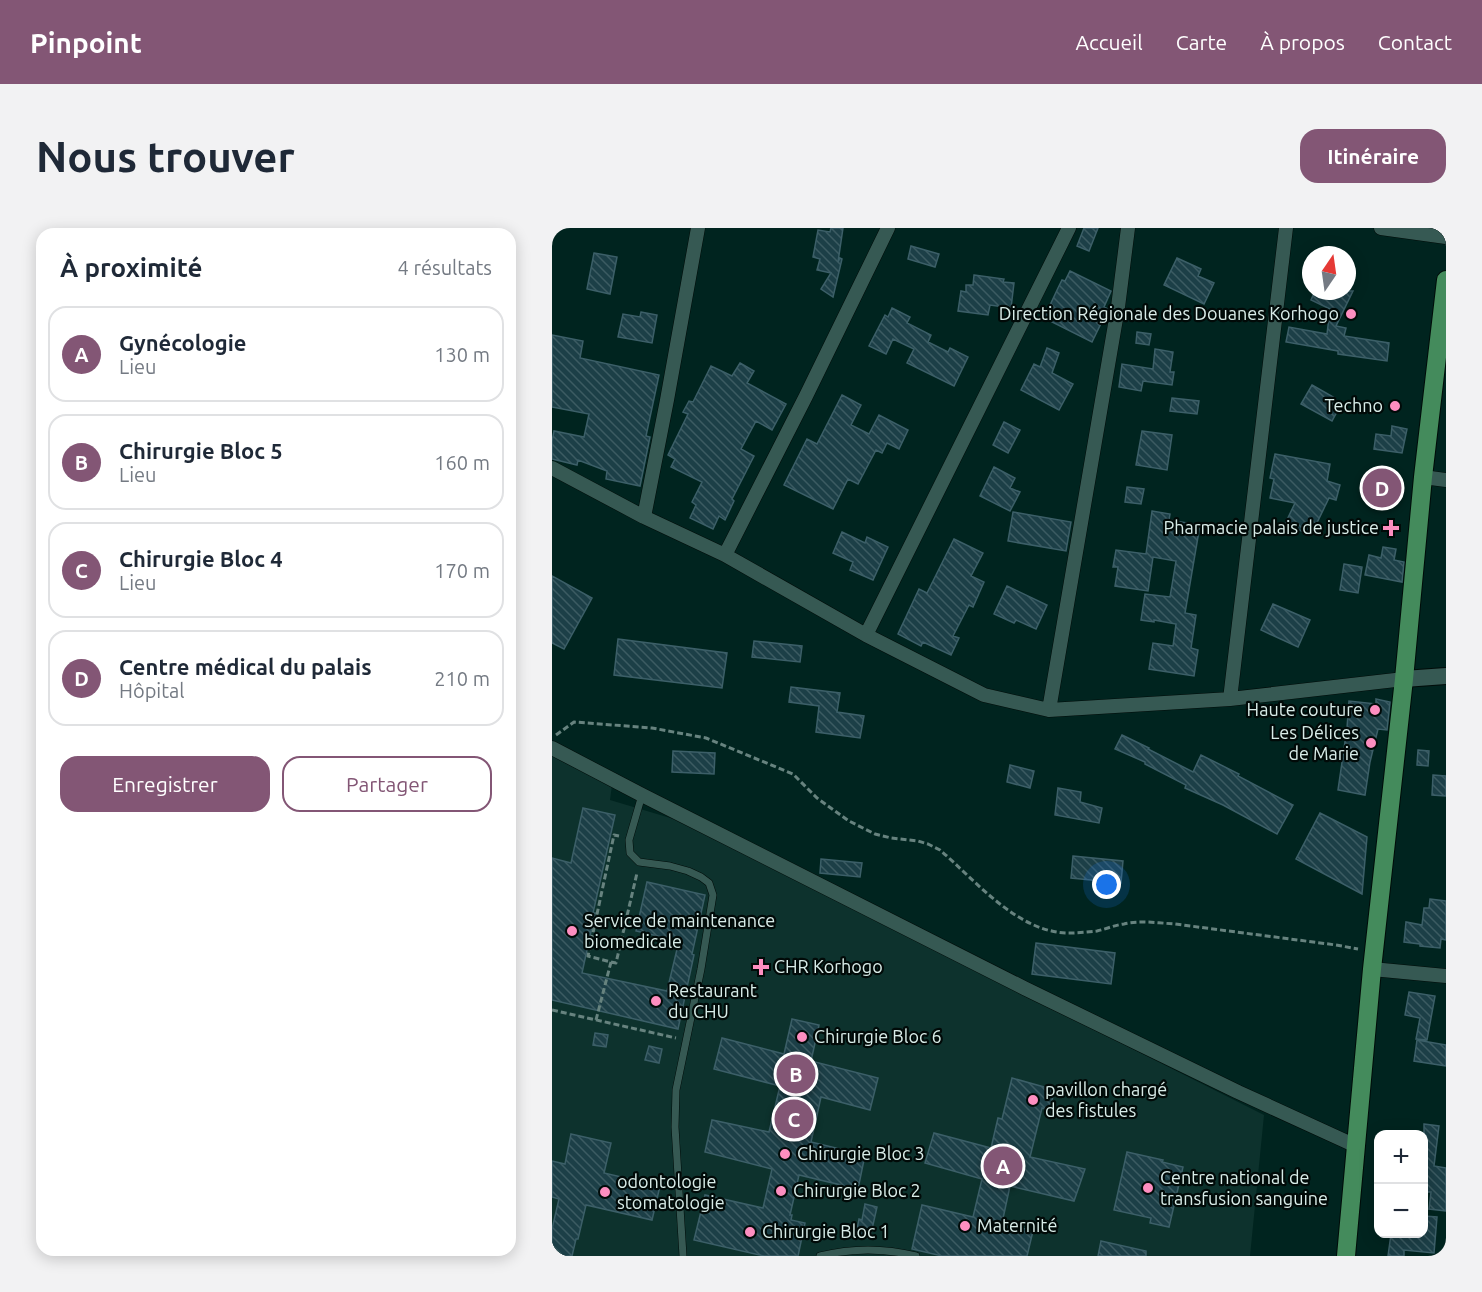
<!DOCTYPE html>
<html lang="fr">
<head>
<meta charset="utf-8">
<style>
  :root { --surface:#fff; --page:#f2f2f3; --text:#1f2937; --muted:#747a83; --line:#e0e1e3; --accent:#835675 }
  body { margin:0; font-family:Ubuntu,sans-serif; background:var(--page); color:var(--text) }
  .controls { position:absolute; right:18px; bottom:18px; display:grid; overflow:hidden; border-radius:12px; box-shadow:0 3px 15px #0003 }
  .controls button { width:54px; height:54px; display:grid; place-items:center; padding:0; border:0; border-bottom:2px solid var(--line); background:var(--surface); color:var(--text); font:30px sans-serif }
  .compass { position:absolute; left:750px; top:18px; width:54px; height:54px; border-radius:50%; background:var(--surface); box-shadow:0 3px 15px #0003; rotate:13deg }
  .you { position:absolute; left:555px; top:657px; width:21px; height:21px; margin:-15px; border:4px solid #fff; border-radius:50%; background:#1a73e8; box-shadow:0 0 0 9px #1a73e833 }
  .badge { display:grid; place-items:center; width:39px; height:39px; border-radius:50%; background:var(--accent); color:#fff; font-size:20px; font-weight:700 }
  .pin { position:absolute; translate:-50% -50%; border:3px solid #fff; box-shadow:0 2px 6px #0006 }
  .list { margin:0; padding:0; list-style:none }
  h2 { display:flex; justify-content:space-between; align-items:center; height:78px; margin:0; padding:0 24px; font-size:26px }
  h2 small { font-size:20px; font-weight:400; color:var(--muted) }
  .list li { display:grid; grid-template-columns:39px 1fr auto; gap:18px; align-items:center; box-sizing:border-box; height:96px; margin:0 12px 12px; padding:0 12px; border:2px solid var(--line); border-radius:18px }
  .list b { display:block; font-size:22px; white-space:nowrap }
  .list p { margin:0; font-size:20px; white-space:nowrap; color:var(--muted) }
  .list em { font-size:20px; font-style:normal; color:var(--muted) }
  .actions { display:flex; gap:12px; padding:18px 24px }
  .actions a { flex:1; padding:14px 0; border:2px solid var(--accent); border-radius:18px; text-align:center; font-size:21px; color:var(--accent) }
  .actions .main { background:var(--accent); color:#fff }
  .map { position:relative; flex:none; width:894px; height:1028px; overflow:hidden; border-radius:18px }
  header { display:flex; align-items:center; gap:36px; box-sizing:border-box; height:84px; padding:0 30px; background:var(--accent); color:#fff }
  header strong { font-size:28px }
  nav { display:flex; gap:33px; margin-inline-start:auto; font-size:21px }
  .intro { display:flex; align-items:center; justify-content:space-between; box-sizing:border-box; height:144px; padding:0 36px }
  h1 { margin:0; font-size:42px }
  .button { padding:15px 27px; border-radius:18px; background:var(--accent); color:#fff; font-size:21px; font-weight:700 }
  main { display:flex; gap:36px; padding:0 36px }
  aside { flex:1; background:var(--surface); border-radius:18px; box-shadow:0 3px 15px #0003 }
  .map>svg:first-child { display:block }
  .built { fill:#0d322d }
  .building { fill:url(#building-back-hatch); stroke:#3c5f68; stroke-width:1.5 }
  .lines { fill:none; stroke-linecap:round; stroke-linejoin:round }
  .service-casing { stroke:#000c09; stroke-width:8 }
  .minor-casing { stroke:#000c09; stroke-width:15 }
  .tertiary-casing { stroke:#000c09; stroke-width:18 }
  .primary-casing { stroke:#000c09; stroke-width:20 }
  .path { stroke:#67837f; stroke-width:3; stroke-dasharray:6 3; stroke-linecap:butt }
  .service { stroke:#365953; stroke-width:7 }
  .minor { stroke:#365953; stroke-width:14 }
  .tertiary { stroke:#365953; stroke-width:16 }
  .primary { stroke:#448b5c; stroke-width:18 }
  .poi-dot { fill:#fd8ec0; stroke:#010a08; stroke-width:2 }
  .labels { text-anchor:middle; stroke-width:4.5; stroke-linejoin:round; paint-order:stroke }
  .poi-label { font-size:18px; fill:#d8ece8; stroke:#010a08; text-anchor:start }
</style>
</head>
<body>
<header>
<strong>Pinpoint</strong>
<nav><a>Accueil</a><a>Carte</a><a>À propos</a><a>Contact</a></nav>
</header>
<div class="intro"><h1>Nous trouver</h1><a class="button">Itinéraire</a></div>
<main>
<aside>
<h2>À proximité<small>4 résultats</small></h2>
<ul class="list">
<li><span class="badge">A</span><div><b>Gynécologie</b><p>Lieu</p></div><em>130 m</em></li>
<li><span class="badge">B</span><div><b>Chirurgie Bloc 5</b><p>Lieu</p></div><em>160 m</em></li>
<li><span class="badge">C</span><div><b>Chirurgie Bloc 4</b><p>Lieu</p></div><em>170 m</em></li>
<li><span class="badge">D</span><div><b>Centre médical du palais</b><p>Hôpital</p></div><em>210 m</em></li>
</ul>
<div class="actions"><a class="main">Enregistrer</a><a>Partager</a></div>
</aside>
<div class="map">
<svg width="894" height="1028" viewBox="0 0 894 1028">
  <defs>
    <pattern id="building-back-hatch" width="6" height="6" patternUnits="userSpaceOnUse" patternTransform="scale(1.5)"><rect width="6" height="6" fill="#1c3f47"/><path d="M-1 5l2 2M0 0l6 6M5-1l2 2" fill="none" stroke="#3c5b62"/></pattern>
  </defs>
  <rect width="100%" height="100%" fill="#00241f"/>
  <path class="built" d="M0 528 60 557 58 572 125 592 712 887 698 1028H0Z"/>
  <path class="building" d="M279 0H291L286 34 288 30 290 31 281 69 269 61 279 45 265 42 268 31 261 29 266 2 278 4Z
    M532 0H546L537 23 525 18Z
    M359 18 387 26 383 39 356 31Z
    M42 25 65 29 58 66 35 61Z
    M625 30 649 41 646 48 662 55 652 76 612 57Z
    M518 43 559 63 552 79 556 81 540 114 492 90 506 60 510 52 513 53Z
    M422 47 452 51 451 54 462 55 459 80 438 77 436 87 406 83 409 63 414 64V57H421Z
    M763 63H801L784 98 794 100 792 108 837 115 835 133 786 126V123L734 114 737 99 775 106 778 81 759 72Z
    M340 80 358 89 355 95 379 107 376 114 396 124 398 120 416 129 402 158 355 135 362 121 341 111 334 126 317 118 333 87 336 89Z
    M89 84 105 87 100 115 66 109 71 86 88 89Z
    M585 104 599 106 597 117 584 115Z
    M0 107 31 113 28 130 107 147 94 208 98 209 88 258 54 251 55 243 26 232 25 237 0 231V213L2 203 32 209 37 186 0 179Z
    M495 120 507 125 500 145 521 156 507 182 469 162 482 136 488 139Z
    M603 121 621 124 618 144H622L620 157 591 153 589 163 567 159 570 136 601 141Z
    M188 135 202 143 195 155 234 176 220 202 204 193 189 221 202 228 180 271 182 273 173 292 167 288 161 301 138 290 144 277 140 274 150 254 119 239 123 231 116 227 136 186 131 184 137 173 141 174 159 138 180 148Z
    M760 157 783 170 780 176 787 180 780 193 749 176Z
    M290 167 309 177 299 197 317 206 327 187 356 202 347 221 335 215 330 225 324 222 306 256 296 251 281 281 232 257 255 211 265 216Z
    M620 170 647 173 645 186 618 183Z
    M452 194 468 202 456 225 441 217Z
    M840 198 855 201 850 225 822 221 824 206 839 208Z
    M590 203 620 207 615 242 584 237Z
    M723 226 778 236 775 253 788 257 784 272 777 270 759 307 733 296 743 275 718 270 722 251 718 250Z
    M442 239 463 250 458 260 468 264 458 283 428 268Z
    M575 259 592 261 589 276 573 274Z
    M600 283 618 286 617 292 648 297 633 385 644 387 639 420 646 422 642 448 597 441 601 415 621 418 624 396 602 392V394L589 392 593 366 618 369 624 333 601 329 596 363 563 358 566 339H561L564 322 594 326Z
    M461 284 519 294 514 323 456 313Z
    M290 304 313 315 315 309 336 319 321 352 298 342 301 334 281 325Z
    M402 311 431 325 419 348 432 354 421 379 417 377 401 408 407 410 399 427 371 414 369 418 346 406 367 361 375 365Z
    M831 319 844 321 842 332 852 334 850 354 813 347 817 327 829 330Z
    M792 336 810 339 806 365 788 362Z
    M0 348 40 370 12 421 0 415Z
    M455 358 495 377 484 401 464 392 462 395 442 386Z
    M721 376 758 392 746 419 709 402Z
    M66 411 175 425 170 460 62 447Z
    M202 413 250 418 248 434 200 429Z
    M239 459 288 465 285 484 312 488 308 510 264 504 267 478 237 474Z
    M824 471 838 474 835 502 826 501 818 534 813 567 786 562 795 500 797 473 824 476Z
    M570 507 597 520 596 521 641 544 649 527 687 546 686 548 741 577 725 606 671 577 633 560 634 557 593 536V534L563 521Z
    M866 522 877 523 876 538 865 537Z
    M121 523 163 525 162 546 120 544Z
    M458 537 482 543 478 560 455 554Z
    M881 547 894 548V568L880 567Z
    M506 560 529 564 528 574 550 580 547 595 503 587Z
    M31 580 63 587 41 685H43L30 745 115 763 127 713 84 703 95 654 153 667 140 726 142 727 126 801 0 772V630L19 635Z
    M768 585 815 609 810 666 744 631Z
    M521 628 571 633 569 655 519 650Z
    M269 631 310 635 308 649 268 645Z
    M878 671 894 673V712L889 711 888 720 868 718V716L852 714 854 694 870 697 872 680H877Z
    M484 715 563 725 559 756 480 746Z
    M857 764 883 768 875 812 864 811 868 790 853 787Z
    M240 791 267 797 259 833 326 850 318 882 269 869 259 914 313 927 306 961 247 947 238 987H240L239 992 253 995 246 1028H212L142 1012 153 967 211 980 220 941 153 924 160 892 217 904 228 858 162 841 170 810 232 826Z
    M43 805 56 807 54 819 41 817Z
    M865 812 894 817V838L862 833Z
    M97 818 110 821 107 835 93 832Z
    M460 850 503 862 497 882 490 880 478 929 533 941 522 973 458 958 450 995 481 1003 475 1028H390L360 1021 370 977 421 989 430 951 373 935 382 905 439 920 446 890 450 891Z
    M872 896 887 898 882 938 894 940V983L877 981 879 964H872Z
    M19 906 59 915 52 945 108 958 100 992 34 977 26 1011H24L20 1028H0V1001L7 971 0 969V933L13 936Z
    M575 924 611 932 610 934 631 939 617 999 598 995 599 990 562 982Z
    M313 976 325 979 318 1010 304 1007 307 991 310 992Z
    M872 988 885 989 882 1025 852 1022V1028H836L839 1006 860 1009V1005H872Z
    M549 1013 594 1023V1028H546Z"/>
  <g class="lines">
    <defs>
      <path id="service" d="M90 567 77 612 78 625 87 634 118 638 136 643 149 649 157 655 161 667 149 741 124 862 123 899 131 1028
        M268 1028C300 1020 332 1020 364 1028"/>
      <path id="minor" d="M829 0 894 9
        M0 240 92 289 173 327 314 407 432 467 497 482 678 471 852 451
        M871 249 894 252
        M92 289 115 172 146 0
        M173 327 254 168 336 0
        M314 407 517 0
        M678 471 734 0
        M497 482 566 79 576 0
        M0 520 90 567 472 760 686 864 804 918
        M820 741 894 748"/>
      <path id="tertiary" d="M852 451 894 448"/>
      <path id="primary" d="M794 1028 820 741 852 451 871 249 894 52"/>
    </defs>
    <use href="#service" class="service-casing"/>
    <use href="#minor" class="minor-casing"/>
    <use href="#tertiary" class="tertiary-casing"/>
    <use href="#primary" class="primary-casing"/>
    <path class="path" d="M4 507 22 494 100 500 154 510 241 546 265 570 297 593 323 606 339 610 366 613 376 616 388 622C424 653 466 705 517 705 526 705 536 704 545 703 554 701 563 697 572 696 588 692 606 695 623 696L784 717 806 721
      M59 734 64 735 85 645
      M0 782 124 810
      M44 792 59 734 36 728 62 607 67 608"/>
    <use href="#service" class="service"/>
    <use href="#minor" class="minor"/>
    <use href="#tertiary" class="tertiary"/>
    <use href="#primary" class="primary"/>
  </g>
  <g class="poi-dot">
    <circle cx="799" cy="86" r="6"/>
    <circle cx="843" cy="178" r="6"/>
    <path d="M836 291h6v6h6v6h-6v6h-6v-6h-6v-6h6z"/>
    <circle cx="823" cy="482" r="6"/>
    <circle cx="819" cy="515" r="6"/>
    <circle cx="20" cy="703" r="6"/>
    <path d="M206 730h6v6h6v6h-6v6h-6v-6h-6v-6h6z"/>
    <circle cx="104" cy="773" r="6"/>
    <circle cx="250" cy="809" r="6"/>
    <circle cx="481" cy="872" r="6"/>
    <circle cx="233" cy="926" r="6"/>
    <circle cx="596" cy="960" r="6"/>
    <circle cx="229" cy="963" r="6"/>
    <circle cx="53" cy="964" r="6"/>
    <circle cx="413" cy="998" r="6"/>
    <circle cx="198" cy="1004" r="6"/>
  </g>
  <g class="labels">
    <g class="poi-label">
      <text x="787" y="92" text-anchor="end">Direction Régionale des Douanes Korhogo</text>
      <text x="831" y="184" text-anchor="end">Techno</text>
      <text x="827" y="306" text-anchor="end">Pharmacie palais de justice</text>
      <text x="811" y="488" text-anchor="end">Haute couture</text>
      <text x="807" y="511" text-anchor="end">Les Délices<tspan x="807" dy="21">de Marie</tspan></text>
      <text x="32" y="699">Service de maintenance<tspan x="32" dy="21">biomedicale</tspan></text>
      <text x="222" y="745">CHR Korhogo</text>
      <text x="116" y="769">Restaurant<tspan x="116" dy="21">du CHU</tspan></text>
      <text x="262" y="815">Chirurgie Bloc 6</text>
      <text x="493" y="868">pavillon chargé<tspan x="493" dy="21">des fistules</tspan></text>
      <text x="245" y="932">Chirurgie Bloc 3</text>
      <text x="608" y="956">Centre national de<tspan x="608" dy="21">transfusion sanguine</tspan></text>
      <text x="65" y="960">odontologie<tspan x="65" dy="21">stomatologie</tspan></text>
      <text x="241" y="969">Chirurgie Bloc 2</text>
      <text x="425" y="1004">Maternité</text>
      <text x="210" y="1010">Chirurgie Bloc 1</text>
    </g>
  </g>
</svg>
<div class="controls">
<button>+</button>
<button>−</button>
</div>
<svg class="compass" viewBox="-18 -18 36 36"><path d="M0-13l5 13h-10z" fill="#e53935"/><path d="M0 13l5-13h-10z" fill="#747a83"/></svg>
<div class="you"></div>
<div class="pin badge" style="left:451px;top:938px">A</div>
<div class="pin badge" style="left:244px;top:846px">B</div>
<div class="pin badge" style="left:242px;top:891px">C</div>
<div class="pin badge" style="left:830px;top:260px">D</div>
</div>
</main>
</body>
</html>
